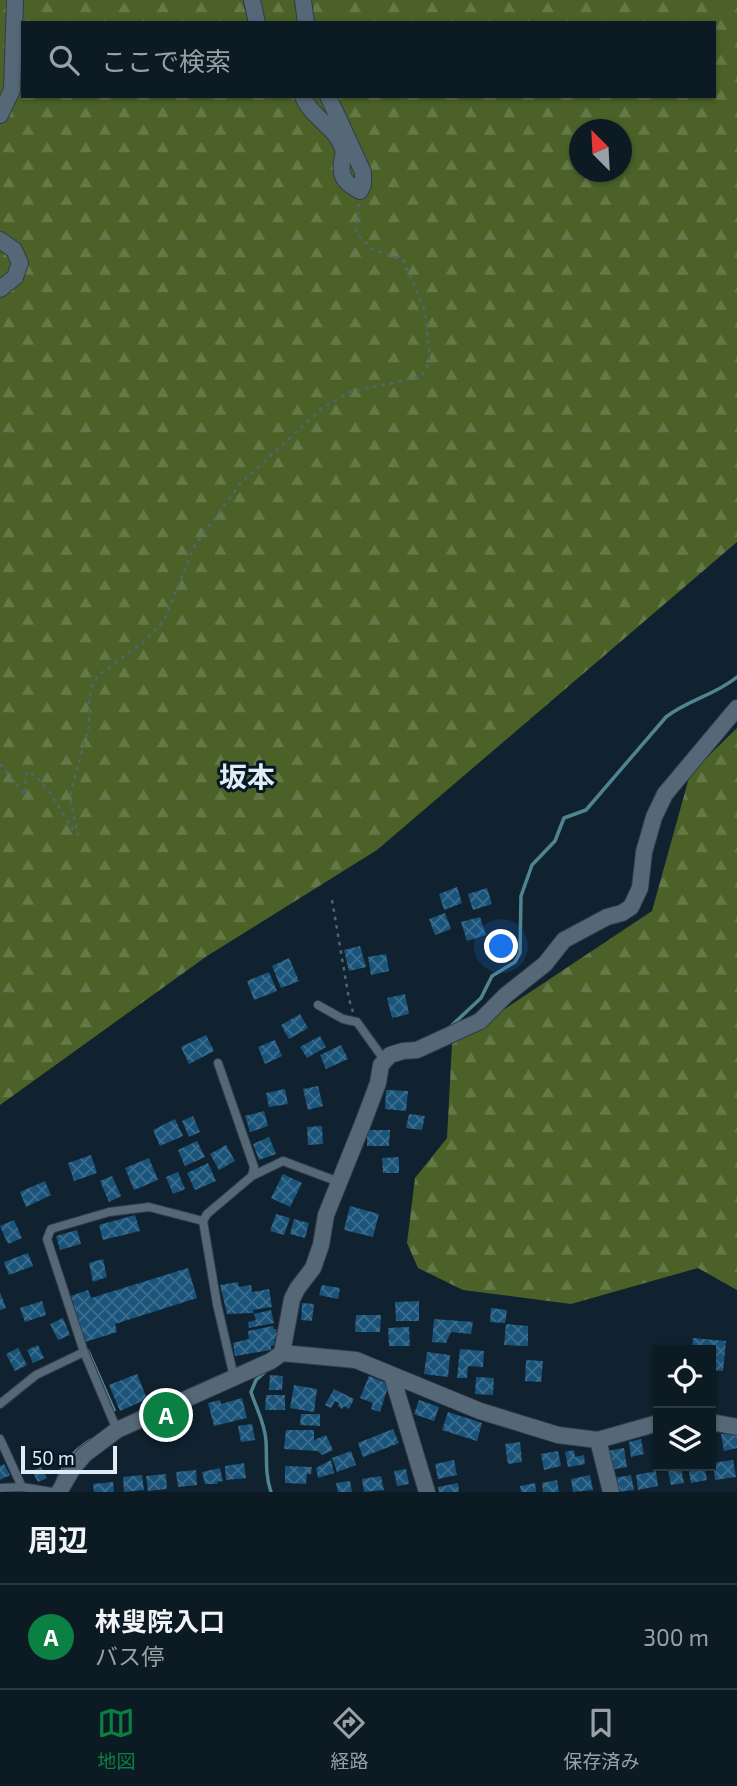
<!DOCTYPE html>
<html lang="ja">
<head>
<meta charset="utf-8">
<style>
  :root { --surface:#0c1a23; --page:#15232b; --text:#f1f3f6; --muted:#9aa1a6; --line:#2c3841; --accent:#0b8043 }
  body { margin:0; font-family:"Exo 2","Noto Sans JP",sans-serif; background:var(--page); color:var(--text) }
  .controls { position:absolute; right:21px; bottom:21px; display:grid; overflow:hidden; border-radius:0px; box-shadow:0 2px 5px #0004 }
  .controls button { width:63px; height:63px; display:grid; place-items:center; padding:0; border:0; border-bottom:2px solid var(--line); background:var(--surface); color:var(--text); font:35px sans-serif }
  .compass { position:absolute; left:569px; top:119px; width:63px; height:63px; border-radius:50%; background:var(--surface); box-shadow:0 2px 5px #0004; rotate:336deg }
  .scale { position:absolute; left:21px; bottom:18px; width:96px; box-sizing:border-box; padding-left:7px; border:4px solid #e1ecf5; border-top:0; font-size:19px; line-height:24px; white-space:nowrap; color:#e1ecf5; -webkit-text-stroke:5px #071825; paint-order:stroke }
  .you { position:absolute; left:502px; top:947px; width:24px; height:24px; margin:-18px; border:5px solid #fff; border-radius:50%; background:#1a73e8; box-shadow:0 0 0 10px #1a73e833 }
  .badge { display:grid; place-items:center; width:46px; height:46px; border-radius:50%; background:var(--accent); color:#fff; font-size:23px; font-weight:700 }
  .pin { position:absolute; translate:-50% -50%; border:4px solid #fff; box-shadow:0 2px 7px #0006 }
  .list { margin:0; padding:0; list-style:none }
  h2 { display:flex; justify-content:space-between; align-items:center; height:91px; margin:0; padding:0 28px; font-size:30px }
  h2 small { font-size:23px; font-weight:400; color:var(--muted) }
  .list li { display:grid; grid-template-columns:46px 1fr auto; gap:21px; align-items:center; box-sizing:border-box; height:105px; padding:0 28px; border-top:2px solid var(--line) }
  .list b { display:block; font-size:26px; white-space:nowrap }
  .list p { margin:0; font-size:23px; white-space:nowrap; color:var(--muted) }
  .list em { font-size:23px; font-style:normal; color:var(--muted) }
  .icon { flex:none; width:38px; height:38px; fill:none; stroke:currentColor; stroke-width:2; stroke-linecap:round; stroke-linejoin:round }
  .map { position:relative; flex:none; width:737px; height:1492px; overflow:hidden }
  .search { position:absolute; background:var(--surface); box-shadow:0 2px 5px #0004; left:21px; right:21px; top:21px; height:77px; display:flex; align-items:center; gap:18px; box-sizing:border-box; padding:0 24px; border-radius:0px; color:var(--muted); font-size:26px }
  .sheet { height:196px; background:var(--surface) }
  nav { display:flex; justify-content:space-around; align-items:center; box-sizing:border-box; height:98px; border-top:2px solid var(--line); background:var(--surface); font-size:19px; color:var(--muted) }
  nav a { display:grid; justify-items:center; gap:4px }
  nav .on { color:var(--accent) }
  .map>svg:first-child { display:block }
  .forest { fill:url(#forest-firs); fill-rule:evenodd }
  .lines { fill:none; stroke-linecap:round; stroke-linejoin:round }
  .stream { stroke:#4f8490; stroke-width:3.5 }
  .building { fill:url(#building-cross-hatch) }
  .service-casing { stroke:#323c47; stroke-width:10 }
  .minor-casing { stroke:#323c47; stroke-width:18 }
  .path { stroke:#54646f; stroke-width:2.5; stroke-dasharray:3.5 5; stroke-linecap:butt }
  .service { stroke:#556878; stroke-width:8 }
  .minor { stroke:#556878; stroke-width:16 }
  .labels { text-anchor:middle; stroke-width:6; stroke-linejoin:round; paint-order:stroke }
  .quarter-label { font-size:28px; font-weight:bold; fill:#e1ecf5; stroke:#071825 }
</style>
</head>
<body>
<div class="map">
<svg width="737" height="1492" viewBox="0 0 737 1492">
  <defs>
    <pattern id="forest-firs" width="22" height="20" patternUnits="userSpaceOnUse" patternTransform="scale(1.75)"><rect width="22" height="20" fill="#4b6128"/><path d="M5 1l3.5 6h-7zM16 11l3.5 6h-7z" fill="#657848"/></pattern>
    <pattern id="building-cross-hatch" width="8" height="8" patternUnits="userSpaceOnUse" patternTransform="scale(1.75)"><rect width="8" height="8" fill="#1b547a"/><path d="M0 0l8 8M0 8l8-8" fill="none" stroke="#3c6d8e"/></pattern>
  </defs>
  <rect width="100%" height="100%" fill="#10222f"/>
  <path class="forest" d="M0 0H737V542L377 850 207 956 0 1105ZM23 23H714V96H23ZM580 130H622V172H580Z
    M737 728V1290L698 1268 571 1304 463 1290 418 1268 407 1243 415 1178 447 1138 452 1044 652 911 690 774Z"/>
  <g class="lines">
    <path class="stream" d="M450 1027 481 998 492 976 515 962 520 953 521 896 532 865 555 841 564 818 586 810 666 717C688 700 715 695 737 677
      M88 1351 114 1410
      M265 1372 256 1380 251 1392C256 1408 265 1423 266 1441 267 1459 265 1475 271 1492
      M57 1481C65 1462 74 1450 91 1440"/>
  </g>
  <path class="building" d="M457 887 462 903 444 910 439 894Z
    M487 888 492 904 473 910 468 894Z
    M445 913 451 929 435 935 429 919Z
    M480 917 486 935 467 941 461 922Z
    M360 946 366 967 349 971 344 950Z
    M386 954 389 971 371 975 368 957Z
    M289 958 299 981 281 988 272 966Z
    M269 972 277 991 254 1000 247 981Z
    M405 994 409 1014 392 1018 387 998Z
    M300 1014 308 1028 289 1039 281 1025Z
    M206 1035 214 1051 189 1064 181 1047Z
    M320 1036 326 1047 307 1058 300 1047Z
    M275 1040 282 1056 265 1064 258 1047Z
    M341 1045 348 1059 326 1069 320 1055Z
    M318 1086 323 1106 308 1110 303 1089Z
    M285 1089 288 1104 269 1107 266 1093Z
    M386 1090 408 1091 406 1111 385 1109Z
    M264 1111 268 1126 250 1132 245 1116Z
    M409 1114 425 1116 422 1130 406 1128Z
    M193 1116 200 1132 189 1137 182 1121Z
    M175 1119 183 1136 160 1146 153 1130Z
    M322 1126 323 1144 308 1145 307 1127Z
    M367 1130H390L389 1146H367Z
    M269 1137 276 1154 259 1160 253 1144Z
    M197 1141 205 1157 185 1166 178 1150Z
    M226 1145 235 1161 219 1170 210 1154Z
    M91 1155 97 1173 74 1181 68 1163Z
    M399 1157V1173H383L382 1158Z
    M149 1158 158 1180 134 1190 125 1168Z
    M208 1163 216 1181 195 1190 187 1173Z
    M178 1172 185 1189 173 1194 166 1177Z
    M283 1174 302 1183 290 1207 271 1198Z
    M112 1176 121 1196 109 1202 100 1181Z
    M45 1181 51 1195 26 1207 20 1192Z
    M350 1206 379 1214 373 1237 344 1230Z
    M276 1214 290 1218 284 1235 270 1231Z
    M135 1215 140 1231 103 1240 99 1225Z
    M294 1219 309 1223 305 1238 290 1234Z
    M14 1220 22 1238 8 1244 0 1226Z
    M77 1230 81 1244 60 1250 56 1236Z
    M28 1253 33 1266 9 1275 4 1262Z
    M103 1259 107 1277 93 1282 89 1263Z
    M188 1268 197 1298 115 1324 117 1332 85 1342 71 1296 88 1290 91 1298Z
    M238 1282 239 1287 251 1285 252 1292 269 1289 272 1307 253 1310 254 1313 227 1314 220 1285Z
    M322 1285 340 1288 338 1299 319 1295Z
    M0 1292 6 1308 0 1310Z
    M42 1301 46 1315 25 1322 20 1308Z
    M419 1301V1321H396L395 1302Z
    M302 1303 314 1304 312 1321 301 1320Z
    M491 1308 507 1310 505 1323 490 1322Z
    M271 1310 274 1323 249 1328 248 1322 256 1320 254 1314Z
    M356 1315H381L380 1332H355Z
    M63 1318 70 1335 58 1340 50 1324Z
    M434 1319 473 1322 471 1334 451 1332 446 1343 432 1342Z
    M506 1324 528 1326V1346L504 1345Z
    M273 1326 274 1329H276L278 1338 274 1339 275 1345 271 1346V1350L235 1356 233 1343 249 1339 248 1331Z
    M409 1327 410 1346H389L388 1328Z
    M693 1338 726 1341 723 1371 711 1370V1350H692Z
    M38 1345 44 1358 33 1363 27 1350Z
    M18 1348 27 1365 15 1371 6 1354Z
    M460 1349 484 1351 483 1367 468 1366 467 1378H457Z
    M427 1352 450 1355 448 1377 424 1374Z
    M526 1360 543 1361 541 1382 525 1381Z
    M137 1374 147 1399 120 1411 109 1385Z
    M270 1375 283 1376 282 1390H269Z
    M369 1376 389 1384 380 1412 371 1409 373 1403 360 1398Z
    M476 1377 494 1378 493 1395 475 1394Z
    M294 1385 317 1389 314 1412 290 1408Z
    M334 1389 354 1399 349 1409 344 1406 342 1409 338 1406 339 1403 335 1401 331 1408 325 1405Z
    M266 1395H285V1410H265Z
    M242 1398 247 1418 214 1426 208 1403 220 1400 221 1404Z
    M419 1400 439 1407 434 1421 414 1414Z
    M448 1412 482 1423 477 1441 442 1430Z
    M301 1414H320V1426L300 1425Z
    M252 1424 255 1440 241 1442 238 1426Z
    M711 1425 716 1445 711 1446Z
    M393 1429 399 1443 363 1457 358 1443Z
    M286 1430H314V1440L326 1435 333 1450 322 1455 318 1451 284 1449Z
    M737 1431V1448L724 1451 721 1434Z
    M658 1438V1453L656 1454 653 1439Z
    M641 1439 644 1454 631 1457 629 1442Z
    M520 1442 522 1462 508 1464 505 1444Z
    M624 1448 627 1467 610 1470 606 1451Z
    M574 1450 575 1457 584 1455 585 1464 568 1467 565 1452Z
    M351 1451 356 1465 337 1472 332 1458Z
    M558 1451 561 1466 544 1470 541 1454Z
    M331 1460 334 1473 318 1478 316 1468Z
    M454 1460 457 1475 438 1479 435 1464Z
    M733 1460 736 1477 715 1480 713 1463Z
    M244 1463 246 1478 226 1480 225 1466Z
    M4 1464 10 1475 0 1480V1466Z
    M285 1466 312 1467 311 1474H307L306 1484 285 1483Z
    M688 1466H704L707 1480 691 1483Z
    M41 1467 47 1478 38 1482 32 1471Z
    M220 1468 223 1481 217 1482 218 1484H205L202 1472Z
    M681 1468 684 1483 671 1485 668 1470Z
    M406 1469 409 1484 397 1486 394 1471Z
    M196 1470 197 1485 178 1487 176 1472Z
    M656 1471 658 1486 638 1490 636 1475Z
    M166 1474 167 1489 148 1491 146 1476Z
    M142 1475 144 1490 124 1492 123 1477Z
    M590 1475 593 1490 573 1492 571 1479Z
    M631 1475 634 1490 617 1492 614 1478Z
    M381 1476 384 1490 364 1492 362 1479Z
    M557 1480 559 1492H543L542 1483Z
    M350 1481 352 1492H338L336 1483Z
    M113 1482 114 1492H94L93 1484Z
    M458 1483 459 1492H439L438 1487Z
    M535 1483 536 1492H521L520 1486Z"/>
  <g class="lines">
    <defs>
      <path id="service" d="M318 1005 343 1019 357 1022 385 1061
        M218 1063 254 1167 252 1176 207 1214 203 1221 217 1304 234 1377
        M252 1176 283 1161 339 1182
        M0 1404 36 1375 84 1352
        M117 1430 84 1352 47 1239 51 1229 109 1212 149 1207 203 1221
        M0 1439 22 1487
        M0 1488 22 1487 52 1492"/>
      <path id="minor" d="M252 0 257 23
        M303 0 306 23
        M303 96C310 117 337 127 343 149 344 151 343 159 342 161 340 178 345 183 360 191L363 185V172L328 96
        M0 115 12 90 15 0
        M0 240 14 250 20 263 15 277 0 289
        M282 1353 356 1360 480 1411 558 1435 598 1440 658 1423
        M392 1376 427 1492
        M711 1422 737 1427
        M598 1440 611 1492
        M59 1492 73 1468 85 1454 117 1430 271 1361 282 1353 292 1299 297 1289 313 1268 321 1245 326 1215 363 1123 378 1083 381 1065 390 1055 403 1051 417 1050 480 1021 506 995 545 964 564 940 607 917 622 913 631 907 640 888 644 852 654 817 665 794 737 708"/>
    </defs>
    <use href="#service" class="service-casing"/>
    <use href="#minor" class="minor-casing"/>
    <path class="path" d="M0 764 25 795 26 774 28 771C51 784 60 816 78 835L71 803V791L89 726V700L92 685 99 675 142 643 164 621 193 548 240 484 320 410 349 392 421 377 430 362 425 311 403 260 372 249 356 233 359 204
      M332 900 349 999 353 1012"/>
    <use href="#service" class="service"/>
    <use href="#minor" class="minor"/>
  </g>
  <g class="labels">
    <g class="quarter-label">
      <text x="247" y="787">坂本</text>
    </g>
  </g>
</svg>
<div class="controls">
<button><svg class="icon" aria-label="locate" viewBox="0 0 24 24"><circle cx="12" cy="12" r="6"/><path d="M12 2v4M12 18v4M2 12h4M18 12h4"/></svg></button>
<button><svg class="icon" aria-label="layers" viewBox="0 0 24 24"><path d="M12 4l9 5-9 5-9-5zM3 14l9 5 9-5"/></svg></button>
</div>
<svg class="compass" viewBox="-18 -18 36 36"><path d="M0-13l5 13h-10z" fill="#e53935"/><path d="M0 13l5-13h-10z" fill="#9aa1a6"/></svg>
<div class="scale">50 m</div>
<div class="you"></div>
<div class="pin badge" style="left:166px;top:1415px">A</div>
<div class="search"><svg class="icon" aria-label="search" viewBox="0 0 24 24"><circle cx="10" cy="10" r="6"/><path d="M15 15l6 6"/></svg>ここで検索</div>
</div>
<section class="sheet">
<h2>周辺<small></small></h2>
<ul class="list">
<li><span class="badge">A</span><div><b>林叟院入口</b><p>バス停</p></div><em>300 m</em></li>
</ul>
</section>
<nav>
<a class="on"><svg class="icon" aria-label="map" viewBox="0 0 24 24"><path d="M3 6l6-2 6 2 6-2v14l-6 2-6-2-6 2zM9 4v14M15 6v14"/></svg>地図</a>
<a><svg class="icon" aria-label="directions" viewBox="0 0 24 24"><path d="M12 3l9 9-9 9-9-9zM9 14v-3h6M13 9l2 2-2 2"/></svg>経路</a>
<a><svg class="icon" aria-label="saved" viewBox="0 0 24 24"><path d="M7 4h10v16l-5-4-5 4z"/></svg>保存済み</a>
</nav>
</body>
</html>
